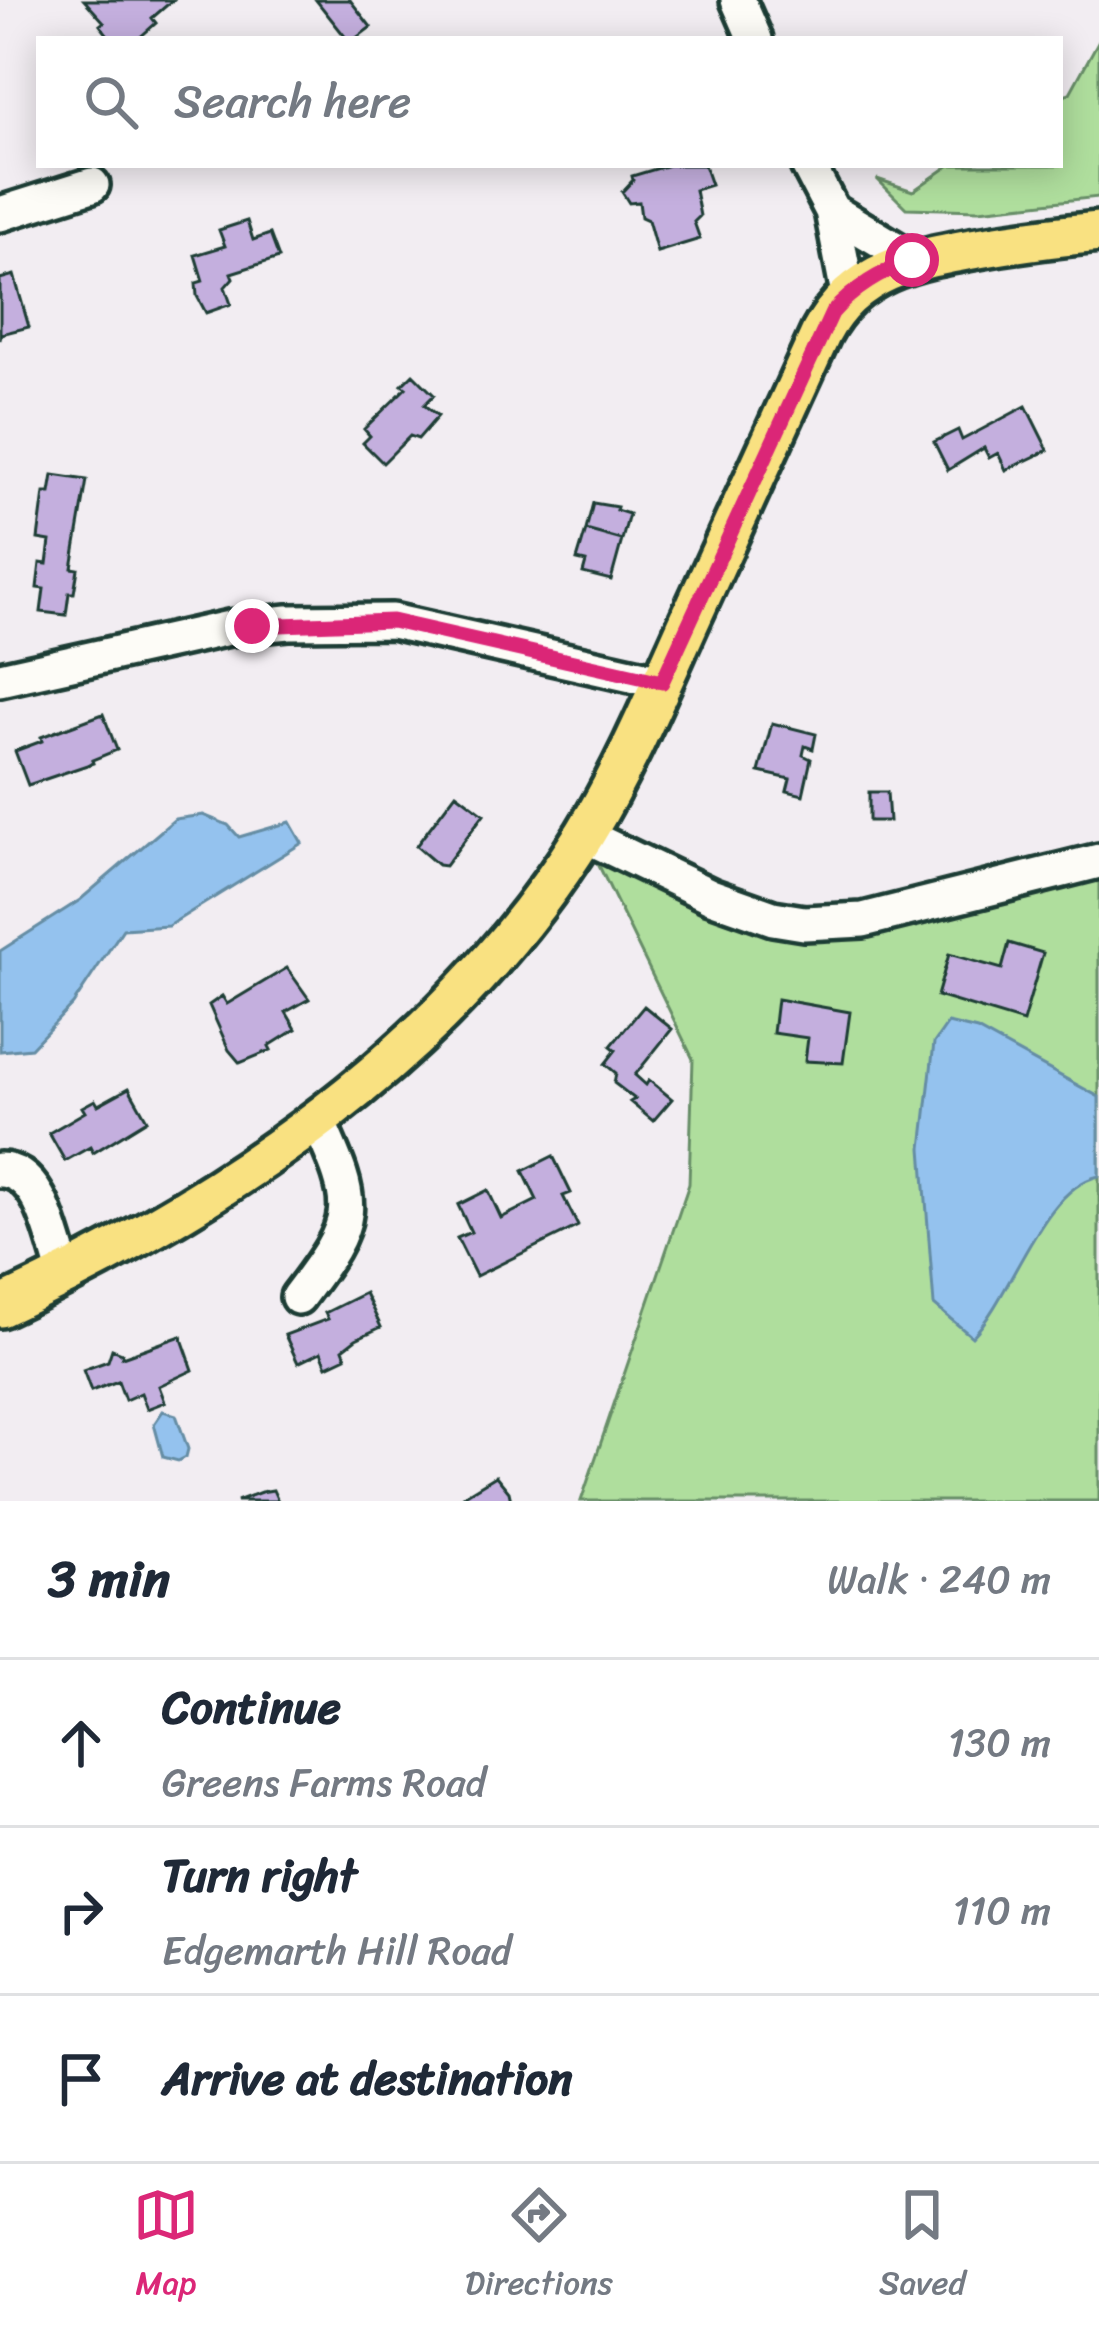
<!DOCTYPE html>
<html lang="en">
<head>
<meta charset="utf-8">
<style>
  :root { --surface:#fff; --page:#f2f2f3; --text:#1f2937; --muted:#747a83; --line:#e0e1e3; --accent:#db2777 }
  body { margin:0; font-family:Sriracha,sans-serif; background:var(--page); color:var(--text) }
  .stop { position:absolute; width:36px; height:36px; margin:-27px; border:9px solid #db2777; border-radius:50%; background:#fff }
  .stop.end { background:#db2777; border-color:#fff; box-shadow:0 3px 12px #0008 }
  .list { margin:0; padding:0; list-style:none }
  h2 { display:flex; justify-content:space-between; align-items:center; height:156px; margin:0; padding:0 48px; font-size:51px }
  h2 small { font-size:39px; font-weight:400; color:var(--muted) }
  .list li { display:grid; grid-template-columns:78px 1fr auto; gap:36px; align-items:center; box-sizing:border-box; height:168px; padding:0 48px; border-top:3px solid var(--line) }
  .list b { display:block; font-size:45px; white-space:nowrap }
  .list p { margin:0; font-size:39px; white-space:nowrap; color:var(--muted) }
  .list em { font-size:39px; font-style:normal; color:var(--muted) }
  .icon { flex:none; width:66px; height:66px; fill:none; stroke:currentColor; stroke-width:2; stroke-linecap:round; stroke-linejoin:round }
  .map { position:relative; flex:none; width:1099px; height:1501px; overflow:hidden }
  .search { position:absolute; background:var(--surface); box-shadow:0 6px 30px #0003; left:36px; right:36px; top:36px; height:132px; display:flex; align-items:center; gap:30px; box-sizing:border-box; padding:0 42px; border-radius:0px; color:var(--muted); font-size:45px }
  .sheet { height:660px; background:var(--surface) }
  nav { display:flex; justify-content:space-around; align-items:center; box-sizing:border-box; height:168px; border-top:3px solid var(--line); background:var(--surface); font-size:33px; color:var(--muted) }
  nav a { display:grid; justify-items:center; gap:6px }
  nav .on { color:var(--accent) }
  .map>svg:first-child { display:block }
  .green { fill:#afde9d; stroke:#678e68; stroke-width:3 }
  .water { fill:#94c2ee; stroke:#658da4; stroke-width:3 }
  .building { fill:#c4afde; stroke:#1f3d34; stroke-width:3 }
  .lines { fill:none; stroke-linecap:round; stroke-linejoin:round }
  .minor-casing { stroke:#1f3d34; stroke-width:42 }
  .major-casing { stroke:#1f3d34; stroke-width:48 }
  .minor { stroke:#fdfcf7; stroke-width:33 }
  .major { stroke:#f9e181; stroke-width:39 }
  .route { stroke:#db2777; stroke-width:15 }
</style>
</head>
<body>
<div class="map">
<svg width="1099" height="1501" viewBox="0 0 1099 1501">
  <rect width="100%" height="100%" fill="#f2edf2"/>
  <filter id="ink" filterUnits="userSpaceOnUse"><feTurbulence type="fractalNoise" baseFrequency=".00833" numOctaves="2"/><feDisplacementMap in="SourceGraphic" scale="24" xChannelSelector="R" yChannelSelector="G"/><feConvolveMatrix kernelMatrix="1 2 1 2 8 2 1 2 1" color-interpolation-filters="sRGB"/></filter>
  <g filter="url(#ink)">
    <path class="green" d="M1099 40V197L979 210 906 208 877 179 913 191 950 165H1060V96L1070 93Z
      M584 835 804 923 1099 861V1501H581L689 1184 693 1059Z"/>
    <path class="water" d="M203 815 228 825 239 837 290 822 302 843 168 926 123 929 73 1004 31 1048 0 1051V951L80 900 175 819Z
      M948 1023 977 1030 1099 1097V1176C1041 1189 1013 1295 972 1337L934 1305 922 1148 934 1043Z
      M163 1411 176 1415 188 1449 186 1457 178 1461 163 1457 154 1424Z"/>
    <path class="building" d="M84 0H173L152 18 156 23 138 39H111L100 25 104 22Z
      M316 0H350L371 27 355 39H347Z
      M669 165H704L711 185 695 190 700 216 694 222 700 239 657 252 648 220 641 217 639 202 629 203 622 192 633 180 632 176Z
      M247 221 253 240 270 234 279 258 231 273 233 278 225 287 231 304 206 313 197 296 196 283 203 281 195 255 225 246 219 230Z
      M14 275 29 327 1 334 0 340V279Z
      M413 374 434 395 424 405 438 416 418 439 410 436 383 463 363 443 370 436 364 429 406 388 402 385Z
      M1026 406 1048 450 1006 470 998 453 989 458 984 448 948 470 934 442 958 430 962 440Z
      M53 475 87 480 72 568 78 569 74 593H69L66 615 41 612 44 589 37 588 40 563 47 564 50 541 38 539 44 493H50Z
      M593 503 617 507 616 510 629 514 622 540 586 530Z
      M586 530 622 540 611 580 583 573 586 562 577 560Z
      M103 714 117 750 92 760 93 763 28 785 15 751 42 741 41 737Z
      M772 723 816 734 813 749 805 746 803 755 811 759 803 795 787 791 790 779 759 772Z
      M869 792H887L889 821H869Z
      M456 793 484 814 445 866 438 865 416 846Z
      M1009 943 1043 953 1023 1022 937 996 949 954 1002 969Z
      M287 968 309 999 286 1012 296 1029 269 1046 271 1050 240 1063 229 1050 209 1005 222 996 227 1004Z
      M777 999 850 1012 843 1063 805 1061 808 1038 773 1033Z
      M644 1006 672 1029 635 1075 646 1085 649 1080 672 1099 653 1121 630 1102 635 1099 614 1083 616 1073 605 1064 616 1050 611 1046Z
      M129 1088 147 1120 93 1153 90 1147 65 1161 49 1133 85 1112 82 1107 95 1100 98 1105Z
      M553 1156 571 1193 563 1196 578 1226 476 1276 457 1238 471 1232 458 1205 488 1190 501 1218 537 1200 523 1171Z
      M365 1293 381 1327 356 1339 343 1349 346 1357 327 1366 321 1352 298 1363 285 1335 328 1319 325 1313Z
      M181 1336 193 1370 159 1386 165 1402 147 1409 141 1393 125 1400 118 1381 91 1391 83 1370 108 1361 112 1349 122 1353V1357Z
      M496 1476 509 1492 511 1501H455Z
      M273 1490 278 1501H237L261 1492Z"/>
    <g class="lines">
      <defs>
        <path id="minor" d="M738 0 755 39
          M808 165 832 211 848 294
          M832 211 912 259
          M0 214 92 185
          M0 679 229 628 288 622 392 621 662 682
          M584 835 711 896 773 918 804 923 863 920 1099 861
          M0 1170C43 1170 53 1242 65 1274
          M298 1297C358 1218 358 1209 317 1119"/>
        <path id="major" d="M0 1307C228 1201 450 1051 585 834 626 767 657 693 689 622 733 526 777 429 821 333 854 270 914 259 978 248 1019 241 1058 236 1099 232"/>
      </defs>
      <use href="#minor" class="minor-casing"/>
      <use href="#major" class="major-casing"/>
      <use href="#minor" class="minor"/>
      <use href="#major" class="major"/>
    </g>
  </g>
  <g class="lines" filter="url(#ink)">
    <path class="route" d="M252 626 392 621 662 682 832 313C855 287 880 273 912 260"/>
  </g>
</svg>
<div class="stop" style="left:912px;top:260px"></div>
<div class="stop end" style="left:252px;top:626px"></div>
<div class="search"><svg class="icon" aria-label="search" viewBox="0 0 24 24"><circle cx="10" cy="10" r="6"/><path d="M15 15l6 6"/></svg>Search here</div>
</div>
<section class="sheet">
<h2>3 min<small>Walk · 240 m</small></h2>
<ul class="list">
<li><svg class="icon" aria-label="ahead" viewBox="0 0 24 24"><path d="M12 20V5M6 11l6-6 6 6"/></svg><div><b>Continue</b><p>Greens Farms Road</p></div><em>130 m</em></li>
<li><svg class="icon" aria-label="right" viewBox="0 0 24 24"><path d="M7 20v-9h11M14 6l5 5-5 5"/></svg><div><b>Turn right</b><p>Edgemarth Hill Road</p></div><em>110 m</em></li>
<li><svg class="icon" aria-label="arrive" viewBox="0 0 24 24"><path d="M6 21V4h12l-3 4 3 4H6"/></svg><div><b>Arrive at destination</b></div></li>
</ul>
</section>
<nav>
<a class="on"><svg class="icon" aria-label="map" viewBox="0 0 24 24"><path d="M3 6l6-2 6 2 6-2v14l-6 2-6-2-6 2zM9 4v14M15 6v14"/></svg>Map</a>
<a><svg class="icon" aria-label="directions" viewBox="0 0 24 24"><path d="M12 3l9 9-9 9-9-9zM9 14v-3h6M13 9l2 2-2 2"/></svg>Directions</a>
<a><svg class="icon" aria-label="saved" viewBox="0 0 24 24"><path d="M7 4h10v16l-5-4-5 4z"/></svg>Saved</a>
</nav>
</body>
</html>
